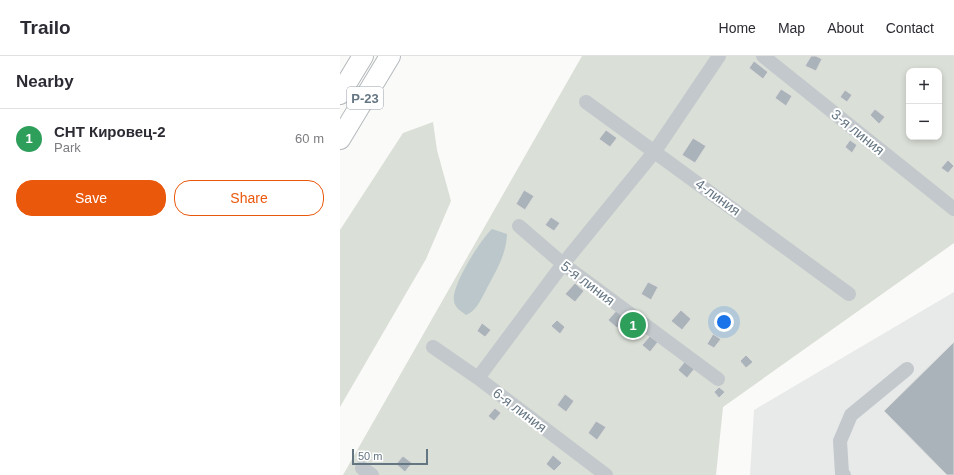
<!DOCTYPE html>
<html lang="en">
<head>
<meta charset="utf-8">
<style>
  :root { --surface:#fff; --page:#f7f7f7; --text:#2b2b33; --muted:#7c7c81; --line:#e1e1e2; --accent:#ea580c }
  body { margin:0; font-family:Arial,sans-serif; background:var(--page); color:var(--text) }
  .controls { position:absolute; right:12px; top:12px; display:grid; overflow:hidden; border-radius:8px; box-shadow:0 2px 6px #0003 }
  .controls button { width:36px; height:36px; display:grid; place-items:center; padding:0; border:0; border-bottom:1px solid var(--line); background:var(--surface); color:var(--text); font:20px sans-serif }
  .scale { position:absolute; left:12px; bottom:10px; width:76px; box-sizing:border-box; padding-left:4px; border:2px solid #657683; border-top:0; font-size:11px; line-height:14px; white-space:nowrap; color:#657683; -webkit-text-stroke:3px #fff; paint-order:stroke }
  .you { position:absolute; left:384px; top:266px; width:14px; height:14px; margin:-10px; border:3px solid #fff; border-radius:50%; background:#1a73e8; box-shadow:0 0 0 6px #1a73e833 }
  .badge { display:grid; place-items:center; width:26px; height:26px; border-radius:50%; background:var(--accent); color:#fff; font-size:13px; font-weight:700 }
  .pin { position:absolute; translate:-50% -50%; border:2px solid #fff; box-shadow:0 1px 4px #0006 }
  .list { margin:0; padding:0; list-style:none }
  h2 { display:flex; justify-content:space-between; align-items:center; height:52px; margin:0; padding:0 16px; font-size:17px }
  h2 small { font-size:13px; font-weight:400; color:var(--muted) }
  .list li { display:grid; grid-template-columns:26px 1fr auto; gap:12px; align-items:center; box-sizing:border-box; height:60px; padding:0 16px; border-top:1px solid var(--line) }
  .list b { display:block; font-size:15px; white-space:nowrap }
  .list p { margin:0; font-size:13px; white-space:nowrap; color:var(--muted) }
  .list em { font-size:13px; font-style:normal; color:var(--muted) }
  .actions { display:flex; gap:8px; padding:12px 16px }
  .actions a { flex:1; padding:9px 0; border:1px solid var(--accent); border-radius:16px; text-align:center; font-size:14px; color:var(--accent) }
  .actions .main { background:var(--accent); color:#fff }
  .map { position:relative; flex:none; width:614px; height:419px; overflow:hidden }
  header { display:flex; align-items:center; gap:24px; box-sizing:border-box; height:56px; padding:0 20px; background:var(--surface); border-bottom:1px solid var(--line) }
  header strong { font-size:19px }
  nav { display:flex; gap:22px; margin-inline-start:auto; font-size:14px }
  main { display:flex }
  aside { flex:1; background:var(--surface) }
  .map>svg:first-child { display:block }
  .built { fill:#e8e9e9 }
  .green { fill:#dadfd7; fill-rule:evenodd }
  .water { fill:#bbc7cb }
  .building { fill:#aab3b9; stroke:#dcdcda }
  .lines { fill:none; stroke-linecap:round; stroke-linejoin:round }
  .highway-casing { stroke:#b4b9bd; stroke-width:22 }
  .minor { stroke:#c3c8cc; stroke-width:14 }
  .highway { stroke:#fff; stroke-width:20 }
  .labels { text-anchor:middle; stroke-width:4; stroke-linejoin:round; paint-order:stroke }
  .shield { fill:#fff; stroke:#939fa8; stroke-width:1 }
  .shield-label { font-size:13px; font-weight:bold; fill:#657683 }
  .street-label { font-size:14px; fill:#657683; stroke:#fff }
</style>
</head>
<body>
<header>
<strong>Trailo</strong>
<nav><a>Home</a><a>Map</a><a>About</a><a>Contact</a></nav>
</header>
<main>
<aside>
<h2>Nearby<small></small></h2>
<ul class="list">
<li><span class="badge" style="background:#2e9e5b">1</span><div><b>СНТ Кировец-2</b><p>Park</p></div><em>60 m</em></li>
</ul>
<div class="actions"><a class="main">Save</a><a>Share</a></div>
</aside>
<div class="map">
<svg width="614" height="419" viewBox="0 0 614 419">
  <rect width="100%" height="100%" fill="#fafaf8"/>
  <path class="built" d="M614 236V419H410L414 354Z"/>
  <path class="green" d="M242 0H614V187L383 351 376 419H3ZM569 15H599V81H569Z
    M93 66 97 94 111 145 86 203 0 351V174L63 77Z"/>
  <path class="water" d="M152 173 167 178C166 201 155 216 145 236 140 245 136 255 126 259 121 255 115 252 114 245 111 230 141 183 152 173Z"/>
  <path class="building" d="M471 0H476L482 3 476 15 465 10Z
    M414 5 428 16 423 23 409 12Z
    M441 33 452 40 446 50 435 42Z
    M505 34 512 39 507 46 500 41Z
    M535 53 545 61 539 68 530 59Z
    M266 74 277 82 270 91 259 83Z
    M353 82 366 90 355 107 342 99Z
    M510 84 517 89 512 97 505 91Z
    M608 104 614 110 608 117 601 112Z
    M184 134 194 140 185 154 176 148Z
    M211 161 220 167 214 175 205 169Z
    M308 226 318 231 311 244 301 238Z
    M235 227 244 235 235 246 225 238Z
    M278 253 287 260 277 272 268 264Z
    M341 254 351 263 342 274 331 265Z
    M217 264 225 271 220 278 211 270Z
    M142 267 151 274 145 281 137 275Z
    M373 278 381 283 374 292 367 288Z
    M310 280 318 286 310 296 302 289Z
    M614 286V419H607L544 355Z
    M406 299 413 306 406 312 400 305Z
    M346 304 356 311 347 322 338 314Z
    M379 331 385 336 379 342 374 336Z
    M225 338 234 345 226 356 217 349Z
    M155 352 161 357 154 365 148 360Z
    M256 365 266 371 257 384 248 377Z
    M213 399 222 407 214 415 206 408Z
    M63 400 72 407 65 416 56 408Z"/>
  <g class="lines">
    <defs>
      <path id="highway" d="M0 38 23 0
        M0 83 50 0"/>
    </defs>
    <use href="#highway" class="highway-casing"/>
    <path class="minor" d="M423 0 614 153
      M246 46 509 238
      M179 170 223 208 378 323
      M93 291 138 322 266 419
      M138 322 223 208 315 95 379 0
      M22 412 32 419
      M504 419 502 417 500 385 511 359 567 313"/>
    <use href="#highway" class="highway"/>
  </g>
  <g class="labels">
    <rect class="shield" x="7" y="31" width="36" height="22" rx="3"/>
    <g class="shield-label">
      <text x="25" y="47">Р-23</text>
    </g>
    <g class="street-label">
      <text transform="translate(518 76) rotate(39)" y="5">3-я линия</text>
      <text transform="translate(378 141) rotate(36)" y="5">4-линия</text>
      <text transform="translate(248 227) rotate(37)" y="5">5-я линия</text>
      <text transform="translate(180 354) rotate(37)" y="5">6-я линия</text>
    </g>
  </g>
</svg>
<div class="controls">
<button>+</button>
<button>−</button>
</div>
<div class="scale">50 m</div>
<div class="you"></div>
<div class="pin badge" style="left:293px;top:269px;background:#2e9e5b">1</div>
</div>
</main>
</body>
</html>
